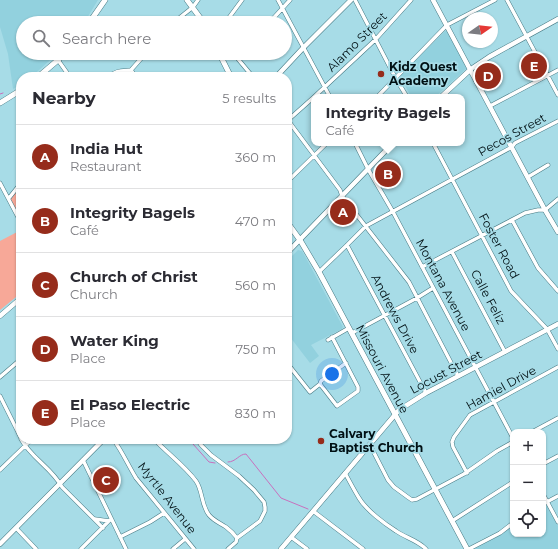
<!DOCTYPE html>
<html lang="en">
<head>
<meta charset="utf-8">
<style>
  :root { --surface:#fff; --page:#f2f2f3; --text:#2b2b33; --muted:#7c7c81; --line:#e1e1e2; --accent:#962c1b }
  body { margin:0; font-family:Montserrat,sans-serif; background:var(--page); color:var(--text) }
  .controls { position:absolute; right:12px; bottom:12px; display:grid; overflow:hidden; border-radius:8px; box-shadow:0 1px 3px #0004 }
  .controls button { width:36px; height:36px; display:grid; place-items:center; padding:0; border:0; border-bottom:1px solid var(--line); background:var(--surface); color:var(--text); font:20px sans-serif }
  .compass { position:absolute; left:462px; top:12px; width:36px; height:36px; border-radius:50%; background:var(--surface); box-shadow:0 1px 3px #0004; rotate:76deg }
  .you { position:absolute; left:332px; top:374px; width:14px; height:14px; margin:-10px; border:3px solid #fff; border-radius:50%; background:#1a73e8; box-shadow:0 0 0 6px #1a73e833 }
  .badge { display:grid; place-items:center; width:26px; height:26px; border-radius:50%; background:var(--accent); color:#fff; font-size:13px; font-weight:700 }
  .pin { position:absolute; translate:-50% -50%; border:2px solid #fff; box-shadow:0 1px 4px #0006 }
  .popup { position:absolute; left:311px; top:94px; width:154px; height:52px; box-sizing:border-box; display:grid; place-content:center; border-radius:8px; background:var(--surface); filter:drop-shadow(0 1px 3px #0005); font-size:13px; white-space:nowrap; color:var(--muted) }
  .popup b { font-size:15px; color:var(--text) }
  .popup::after { content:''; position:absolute; left:50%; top:100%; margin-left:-8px; border:8px solid transparent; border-top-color:var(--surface) }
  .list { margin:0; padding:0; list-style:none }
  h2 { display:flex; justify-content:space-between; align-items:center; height:52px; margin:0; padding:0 16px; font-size:17px }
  h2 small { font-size:13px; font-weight:400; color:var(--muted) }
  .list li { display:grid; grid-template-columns:26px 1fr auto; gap:12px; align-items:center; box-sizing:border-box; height:64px; padding:0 16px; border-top:1px solid var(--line) }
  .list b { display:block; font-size:15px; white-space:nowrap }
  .list p { margin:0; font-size:13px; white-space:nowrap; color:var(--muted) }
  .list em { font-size:13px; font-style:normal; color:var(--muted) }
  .icon { flex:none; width:22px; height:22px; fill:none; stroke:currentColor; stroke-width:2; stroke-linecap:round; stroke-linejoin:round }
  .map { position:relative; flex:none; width:558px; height:549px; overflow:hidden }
  .search { position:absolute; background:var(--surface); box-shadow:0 1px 3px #0004; left:16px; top:16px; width:276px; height:44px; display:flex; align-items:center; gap:10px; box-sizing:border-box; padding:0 14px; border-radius:22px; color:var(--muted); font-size:15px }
  .panel { position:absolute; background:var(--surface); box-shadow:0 1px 3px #0004; left:16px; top:72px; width:276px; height:372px; border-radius:16px }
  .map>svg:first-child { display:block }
  .built { fill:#92d1de }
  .green { fill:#f7a898 }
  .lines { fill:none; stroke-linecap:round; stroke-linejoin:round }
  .stream { stroke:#c870bd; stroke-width:1 }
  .minor-casing { stroke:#477a84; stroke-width:4.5 }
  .tertiary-casing { stroke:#477a84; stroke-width:5.5 }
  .secondary-casing { stroke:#477a84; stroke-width:6 }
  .minor { stroke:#fff; stroke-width:3.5 }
  .tertiary { stroke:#fff; stroke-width:4.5 }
  .secondary { stroke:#fff; stroke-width:5 }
  .poi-dot { fill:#962c1b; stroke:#a7dce7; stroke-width:1.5 }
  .labels { text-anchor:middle; stroke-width:3.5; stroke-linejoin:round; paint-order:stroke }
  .street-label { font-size:12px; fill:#001014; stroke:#a7dce7 }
  .poi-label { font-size:12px; font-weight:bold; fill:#001014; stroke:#a7dce7; text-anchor:start }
</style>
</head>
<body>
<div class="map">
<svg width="558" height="549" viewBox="0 0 558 549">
  <rect width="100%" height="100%" fill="#a7dce7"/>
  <path class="built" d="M0 0H98L84 23H23V53H58L38 71 30 77H21V84L13 89 8 54 0 27Z
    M445 31H447L466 67V69L435 97H411L400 76Z
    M298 250 302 251 306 258 343 327 342 329 311 345 319 356 310 363 287 333V261Z
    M545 505 547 506 558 526V549H474L502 534 513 526V534H543V506Z"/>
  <path class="green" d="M21 183V227L9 198Z
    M19 231 21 240V293L0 310V241Z"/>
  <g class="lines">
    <path class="stream" d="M0 94 3 93
      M188 439 193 444 209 462 215 463
      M228 462C236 462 239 454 246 454L281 498 308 509"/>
    <defs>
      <path id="minor" d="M278 0 330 97
        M355 0 395 77 407 97
        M507 0 558 95
        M173 23 193 7 198 0
        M225 23 242 0
        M269 23 290 0
        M233 53 253 77
        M58 60 70 77
        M131 70 136 77
        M109 77C115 70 123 71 131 70L146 53
        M314 97 375 40 411 0
        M377 97 447 25 495 0
        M490 106 558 70
        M287 119 340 190 342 196 409 282 458 376
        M287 121 314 97
        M355 143 368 169 393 212 513 438
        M433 143 511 291 547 329 558 349
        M528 177 548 165
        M287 182 327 143
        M0 183 18 217 21 227
        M9 198 21 183
        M512 220 538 268 558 291
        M347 245 426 393
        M452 252 505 352
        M422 267 525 213 538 210H545L558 199
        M319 272 347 245 366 226 512 147 515 143 558 121
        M352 333 417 298 433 288
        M328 340 349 328
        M287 363 310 392 320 384 337 406 358 391V387L332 337
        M0 377 21 359
        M320 384 321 381 346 363
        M0 396 21 438
        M532 432 558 418
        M21 439C31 458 52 468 62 487L103 528
        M113 439C122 451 128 465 136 478L194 549
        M154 439C167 453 184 465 196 481 203 491 201 505 209 515 214 521 220 523 226 527 230 530 234 534 237 538
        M197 439 201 445 211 455 239 476 254 490 264 502 265 507V511L260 521 237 538
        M237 439H239
        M370 445 388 480 394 487 409 498 412 500 417 499 464 474 497 451 513 442
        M83 460 126 549
        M543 464 558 456
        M0 470 32 439
        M345 473C350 482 354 490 359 498 366 510 385 524 396 531 406 538 417 540 426 549
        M467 473 453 447 452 442 454 437 470 415 558 367
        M543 494 558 522
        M543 504 558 496
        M313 511 363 549
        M95 519 109 521
        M452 521 513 482
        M16 528 36 549
        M120 537 150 522 164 513
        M291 537 307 549
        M81 549 111 519
        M173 549 185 539
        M228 549 236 542 237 538
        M469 549 500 533 513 523"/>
      <path id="tertiary" d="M433 0 545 210 558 232
        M276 77 304 47 351 0
        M441 97 471 69 489 57 558 19
        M287 253 393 143
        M0 316 21 298
        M0 544 104 439
        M281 549 399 410 426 393 558 324"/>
      <path id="secondary" d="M187 0 204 23
        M89 23 105 0
        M219 53 231 77
        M38 77 58 60 65 53
        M0 103 21 90
        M287 222 300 240 319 272 467 549"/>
    </defs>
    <use href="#minor" class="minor-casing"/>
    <use href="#tertiary" class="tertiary-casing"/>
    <use href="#secondary" class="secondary-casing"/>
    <use href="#minor" class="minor"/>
    <use href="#tertiary" class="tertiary"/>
    <use href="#secondary" class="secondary"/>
  </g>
  <g class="poi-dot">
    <circle cx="381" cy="74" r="4"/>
    <circle cx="321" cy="441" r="4"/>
  </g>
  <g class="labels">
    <g class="street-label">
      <text transform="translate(357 42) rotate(-45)" y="4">Alamo Street</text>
      <text transform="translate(512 135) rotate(-29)" y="4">Pecos Street</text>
      <text transform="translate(499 246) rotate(62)" y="4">Foster Road</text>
      <text transform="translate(443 285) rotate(62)" y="4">Montana Avenue</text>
      <text transform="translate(488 297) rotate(62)" y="4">Calle Feliz</text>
      <text transform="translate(395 314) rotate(62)" y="4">Andrews Drive</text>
      <text transform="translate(382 369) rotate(62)" y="4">Missouri Avenue</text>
      <text transform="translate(446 372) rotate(-28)" y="4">Locust Street</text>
      <text transform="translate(501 388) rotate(-29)" y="4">Hamiel Drive</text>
      <text transform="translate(167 498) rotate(52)" y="4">Myrtle Avenue</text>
    </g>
    <g class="poi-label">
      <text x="389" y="71">Kidz Quest<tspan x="389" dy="14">Academy</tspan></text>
      <text x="329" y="438">Calvary<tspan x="329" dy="14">Baptist Church</tspan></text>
    </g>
  </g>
</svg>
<div class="controls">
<button>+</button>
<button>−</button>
<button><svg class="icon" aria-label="locate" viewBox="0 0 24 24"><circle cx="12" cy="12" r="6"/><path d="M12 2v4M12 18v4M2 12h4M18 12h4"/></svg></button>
</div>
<svg class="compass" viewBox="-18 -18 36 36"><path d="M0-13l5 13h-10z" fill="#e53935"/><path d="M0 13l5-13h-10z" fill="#7c7c81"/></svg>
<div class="you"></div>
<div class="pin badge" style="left:343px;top:212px">A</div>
<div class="pin badge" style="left:388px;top:174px">B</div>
<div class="popup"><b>Integrity Bagels</b>Café</div>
<div class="pin badge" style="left:106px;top:480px">C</div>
<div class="pin badge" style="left:488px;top:76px">D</div>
<div class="pin badge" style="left:534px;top:66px">E</div>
<div class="search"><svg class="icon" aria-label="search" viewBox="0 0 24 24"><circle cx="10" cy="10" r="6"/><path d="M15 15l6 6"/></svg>Search here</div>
<section class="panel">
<h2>Nearby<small>5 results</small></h2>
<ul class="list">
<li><span class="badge">A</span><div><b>India Hut</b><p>Restaurant</p></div><em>360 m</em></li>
<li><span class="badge">B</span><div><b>Integrity Bagels</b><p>Café</p></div><em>470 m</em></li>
<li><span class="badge">C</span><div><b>Church of Christ</b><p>Church</p></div><em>560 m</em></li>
<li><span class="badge">D</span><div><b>Water King</b><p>Place</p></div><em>750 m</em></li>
<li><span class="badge">E</span><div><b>El Paso Electric</b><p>Place</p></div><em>830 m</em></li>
</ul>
</section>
</div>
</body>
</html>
